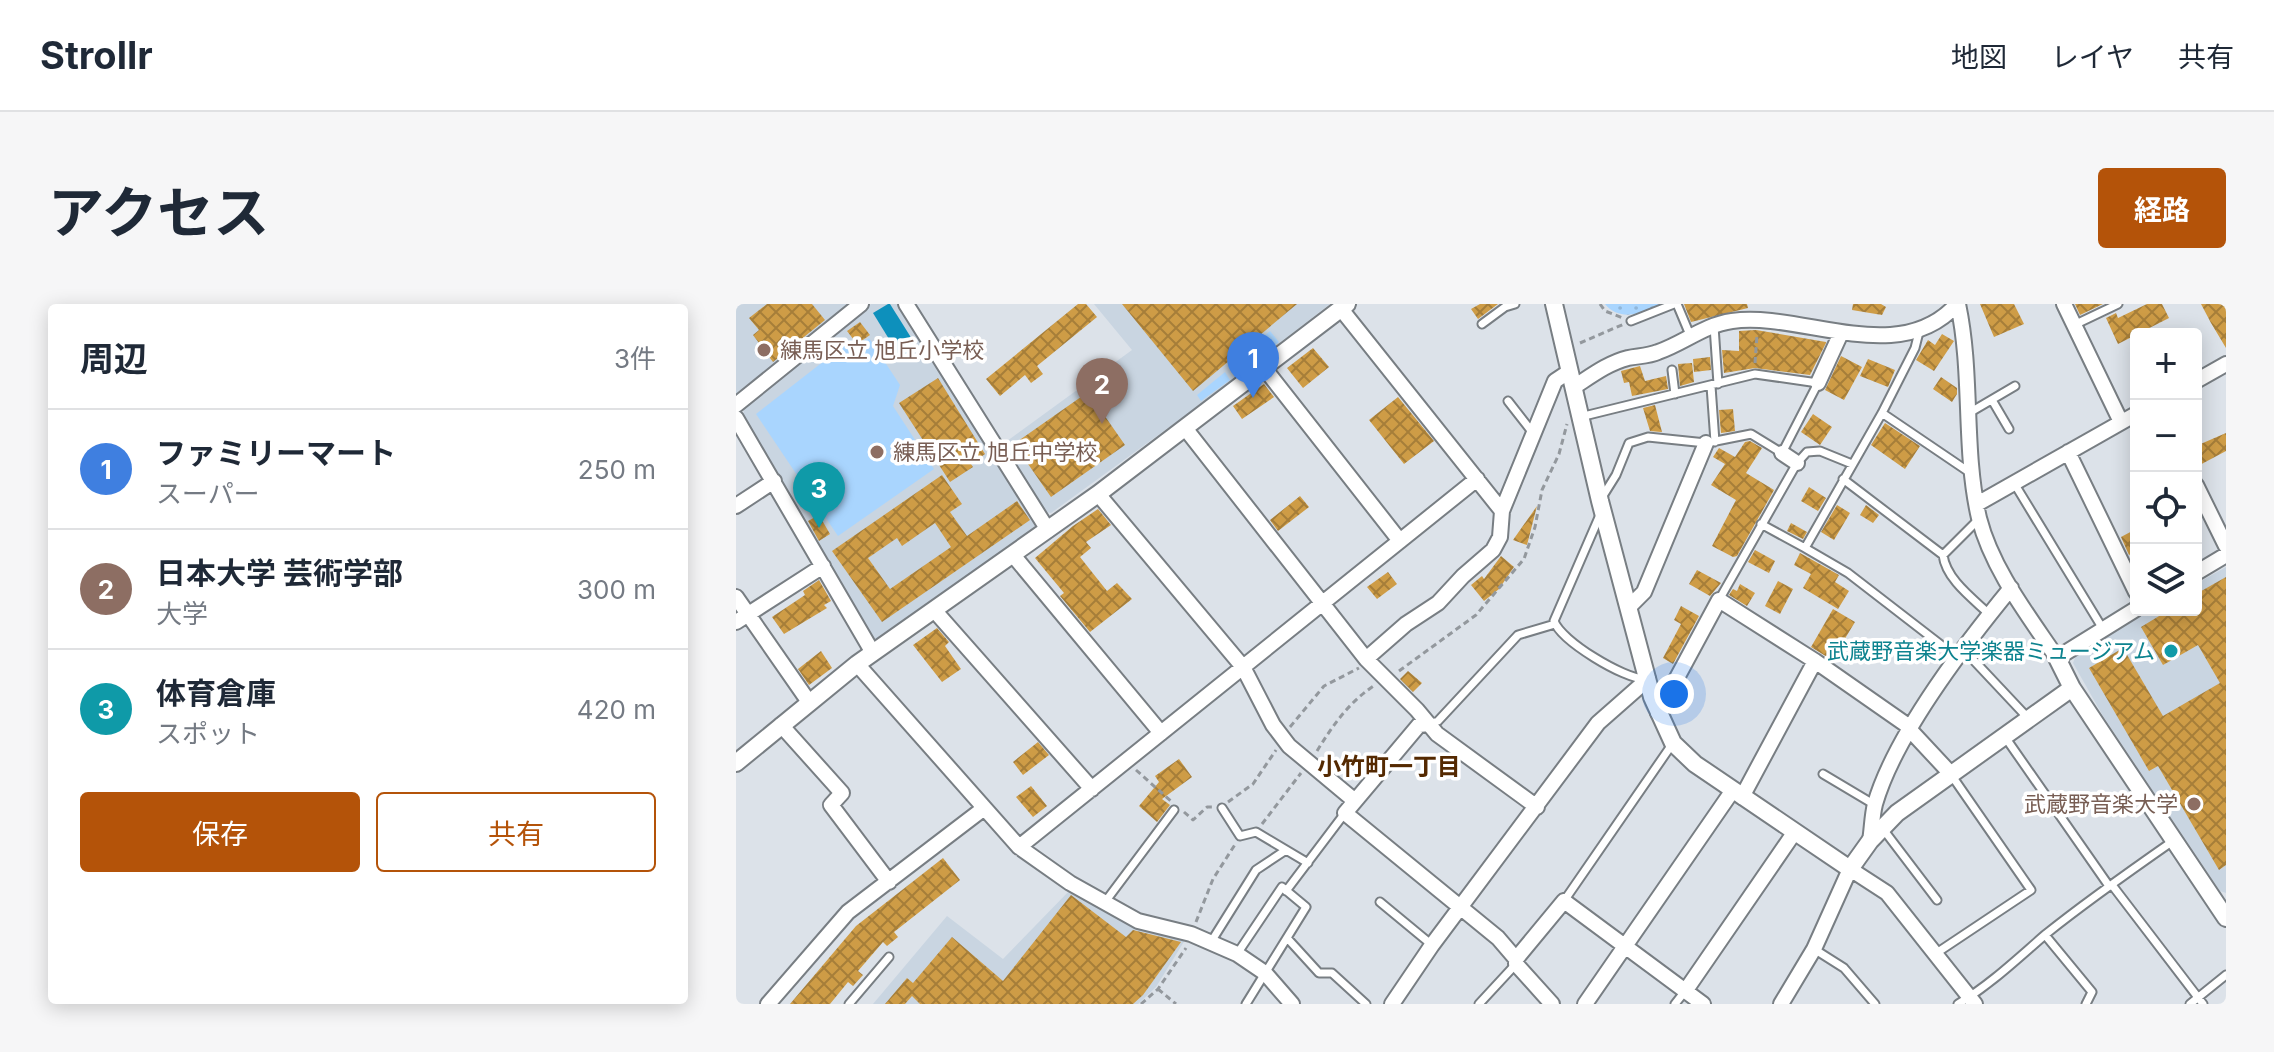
<!DOCTYPE html>
<html lang="ja">
<head>
<meta charset="utf-8">
<style>
  :root { --surface:#fff; --page:#f6f6f7; --text:#1f2937; --muted:#747a83; --line:#e0e1e3; --accent:#b45309 }
  body { margin:0; font-family:Inter,"Noto Sans JP",sans-serif; background:var(--page); color:var(--text) }
  .controls { position:absolute; right:24px; top:24px; display:grid; overflow:hidden; border-radius:8px; box-shadow:0 4px 20px #0003 }
  .controls button { width:72px; height:72px; display:grid; place-items:center; padding:0; border:0; border-bottom:2px solid var(--line); background:var(--surface); color:var(--text); font:40px sans-serif }
  .you { position:absolute; left:938px; top:390px; width:28px; height:28px; margin:-20px; border:6px solid #fff; border-radius:50%; background:#1a73e8; box-shadow:0 0 0 12px #1a73e833 }
  .badge { display:grid; place-items:center; width:52px; height:52px; border-radius:50%; background:var(--accent); color:#fff; font-size:26px; font-weight:700 }
  .pin { position:absolute; translate:-50% -66px; filter:drop-shadow(0 2px 4px #0008) }
  .pin::after { content:''; position:absolute; top:42px; width:28px; height:24px; background:inherit; clip-path:polygon(0 0,100% 0,50% 100%) }
  .list { margin:0; padding:0; list-style:none }
  h2 { display:flex; justify-content:space-between; align-items:center; height:104px; margin:0; padding:0 32px; font-size:34px }
  h2 small { font-size:26px; font-weight:400; color:var(--muted) }
  .list li { display:grid; grid-template-columns:52px 1fr auto; gap:24px; align-items:center; box-sizing:border-box; height:120px; padding:0 32px; border-top:2px solid var(--line) }
  .list b { display:block; font-size:30px; white-space:nowrap }
  .list p { margin:0; font-size:26px; white-space:nowrap; color:var(--muted) }
  .list em { font-size:26px; font-style:normal; color:var(--muted) }
  .actions { display:flex; gap:16px; padding:24px 32px }
  .actions a { flex:1; padding:18px 0; border:2px solid var(--accent); border-radius:8px; text-align:center; font-size:28px; color:var(--accent) }
  .actions .main { background:var(--accent); color:#fff }
  .icon { flex:none; width:44px; height:44px; fill:none; stroke:currentColor; stroke-width:2; stroke-linecap:round; stroke-linejoin:round }
  .map { position:relative; flex:none; width:1490px; height:700px; overflow:hidden; border-radius:8px }
  header { display:flex; align-items:center; gap:48px; box-sizing:border-box; height:112px; padding:0 40px; background:var(--surface); border-bottom:2px solid var(--line) }
  header strong { font-size:38px }
  nav { display:flex; gap:44px; margin-inline-start:auto; font-size:28px }
  .intro { display:flex; align-items:center; justify-content:space-between; box-sizing:border-box; height:192px; padding:0 48px }
  h1 { margin:0; font-size:56px }
  .button { padding:20px 36px; border-radius:8px; background:var(--accent); color:#fff; font-size:28px; font-weight:700 }
  main { display:flex; gap:48px; padding:0 48px }
  aside { flex:1; background:var(--surface); border-radius:8px; box-shadow:0 4px 20px #0003 }
  .map>svg:first-child { display:block }
  .built { fill:#c9d5e1 }
  .green { fill:url(#green-dots) }
  .forest { fill:url(#forest-firs) }
  .pitch { fill:#a9d5fe }
  .water { fill:#0d90bc }
  .building { fill:url(#building-cross-hatch); fill-rule:evenodd }
  .lines { fill:none; stroke-linecap:round; stroke-linejoin:round }
  .service-casing { stroke:#787e83; stroke-width:11 }
  .minor-casing { stroke:#787e83; stroke-width:18 }
  .tertiary-casing { stroke:#787e83; stroke-width:20 }
  .path { stroke:#93989d; stroke-width:3; stroke-dasharray:6 4; stroke-linecap:butt }
  .service { stroke:#fff; stroke-width:7 }
  .minor { stroke:#fff; stroke-width:14 }
  .tertiary { stroke:#fff; stroke-width:16 }
  .education-dot { fill:#8d6e63; stroke:#fff; stroke-width:3 }
  .culture-dot { fill:#0f9aa8; stroke:#fff; stroke-width:3 }
  .labels { text-anchor:middle; stroke-width:7; stroke-linejoin:round; paint-order:stroke }
  .education-label { font-size:22px; fill:#785e54; stroke:#fff; text-anchor:start }
  .culture-label { font-size:22px; fill:#0d838f; stroke:#fff; text-anchor:end }
  .neighbourhood-label { font-size:24px; font-weight:bold; fill:#542901; stroke:#fff }
</style>
</head>
<body>
<header>
<strong>Strollr</strong>
<nav><a>地図</a><a>レイヤ</a><a>共有</a></nav>
</header>
<div class="intro"><h1>アクセス</h1><a class="button">経路</a></div>
<main>
<aside>
<h2>周辺<small>3件</small></h2>
<ul class="list">
<li><span class="badge" style="background:#3f7fe0">1</span><div><b>ファミリーマート</b><p>スーパー</p></div><em>250 m</em></li>
<li><span class="badge" style="background:#8d6e63">2</span><div><b>日本大学 芸術学部</b><p>大学</p></div><em>300 m</em></li>
<li><span class="badge" style="background:#0f9aa8">3</span><div><b>体育倉庫</b><p>スポット</p></div><em>420 m</em></li>
</ul>
<div class="actions"><a class="main">保存</a><a>共有</a></div>
</aside>
<div class="map">
<svg width="1490" height="700" viewBox="0 0 1490 700">
  <defs>
    <pattern id="green-dots" width="8" height="8" patternUnits="userSpaceOnUse" patternTransform="scale(2)"><rect width="8" height="8" fill="#a9d5fe"/><path d="M2 2h.1M6 6h.1" fill="none" stroke="#90b6d9" stroke-width="1.8" stroke-linecap="round"/></pattern>
    <pattern id="forest-firs" width="22" height="20" patternUnits="userSpaceOnUse" patternTransform="scale(2)"><rect width="22" height="20" fill="#a9d5fe"/><path d="M5 1l3.5 6h-7zM16 11l3.5 6h-7z" fill="#90b6d9"/></pattern>
    <pattern id="building-cross-hatch" width="8" height="8" patternUnits="userSpaceOnUse" patternTransform="scale(2)"><rect width="8" height="8" fill="#ce9c46"/><path d="M0 0l8 8M0 8l8-8" fill="none" stroke="#a67e39"/></pattern>
  </defs>
  <rect width="100%" height="100%" fill="#dce2e9"/>
  <path class="built" d="M0 0H113L0 92Z
    M135 0H165L301 219V223L139 338 135 336 6 114 9 102Z
    M358 0H594L465 100 315 209 308 208 267 140 396 46Z
    M1490 263V589L1484 587 1367 412 1337 359 1340 351 1416 306H1460V280Z
    M335 585 397 621 449 636 420 683 402 700H137L211 612 267 655Z"/>
  <path class="green" d="M869 0H930C911 7 885 20 869 0Z"/>
  <path class="forest" d="M534 27 543 38 499 72 491 62Z
    M489 68 494 76 465 97 461 91Z"/>
  <path class="pitch" d="M133 34 164 81 157 102 198 165 102 232 20 110 115 36 120 43Z"/>
  <path class="water" d="M152 0H154L181 43 164 53 137 9Z"/>
  <path class="building" d="M31 0H76L89 16 37 58 17 31 23 26 13 14Z
    M342 0H350L361 13 301 62 307 70 295 79 289 71 264 92 250 75Z
    M386 0H561L457 87Z
    M744 0H762L742 15 735 5Z
    M948 0H1011L1012 4 955 18Z
    M1117 0H1145L1150 3 1146 11 1116 6Z
    M1244 0H1278L1288 20 1258 33Z
    M1339 0H1367L1344 11Z
    M1411 0H1426L1433 14 1382 40 1370 14 1380 9 1382 14Z
    M1465 0H1490V44L1475 19Z
    M124 18 134 31 121 40 111 27Z
    M1020 26 1090 38V39L1074 71 1019 64 988 69 986 46 1003 47V27Z
    M1206 30 1218 37 1198 67 1180 56 1192 36 1199 41Z
    M577 44 593 63 567 84 551 64Z
    M1105 52 1126 63 1108 96 1089 86Z
    M974 53 975 66 958 68 957 55Z
    M1132 55 1159 66 1152 83 1124 72Z
    M956 59 958 78 944 82 942 60Z
    M904 62 909 77 930 72 932 85 896 92 893 78 888 79 885 67Z
    M1205 73 1221 84V90L1216 98 1197 85Z
    M202 74 249 150 235 160 237 163 214 178 163 99Z
    M528 80 538 93 506 115 497 102Z
    M352 88 389 141 315 193 278 140Z
    M662 93 698 137 668 160 633 116Z
    M919 101 926 128H925L914 127 907 104Z
    M997 105 999 127 985 129 983 106Z
    M1077 110 1096 123 1084 141 1065 128Z
    M1149 119 1184 142 1169 165 1135 141Z
    M1490 129V147L1460 163V142Z
    M1014 137 1026 144 1010 169 1038 186 1001 252 997 253 976 242 1000 196 975 181 989 160 977 153 983 144 999 153 1009 138Z
    M206 171 226 200 214 208 231 232 281 197 294 216 146 318 96 247ZM199 219 215 243 154 285 132 254 161 234 166 242Z
    M1073 183 1090 194 1082 207 1065 197Z
    M564 192 573 203 542 227 534 216Z
    M1101 201 1114 209 1098 236 1085 228Z
    M1130 201 1143 211 1137 219 1124 211Z
    M801 202 791 241 777 236Z
    M362 205 375 221 350 238 355 244 344 253 371 287 381 279 396 295 354 328 324 292 328 289 299 254 337 222Z
    M83 211 94 230 83 237 72 217Z
    M1055 219 1071 228 1067 235 1051 227Z
    M1400 225V247L1393 251 1385 233Z
    M1019 246 1039 257 1033 269 1012 258Z
    M1064 249 1103 271 1099 278 1113 287 1102 305 1067 284 1075 270 1058 261Z
    M765 252 778 263 763 285 748 297 735 281 746 272 748 275Z
    M961 266 985 279 974 292 953 280Z
    M652 268 661 280 641 295 631 283Z
    M1490 273V561L1483 566 1422 462 1413 467 1353 364 1387 344 1427 412 1484 379 1462 341 1427 361 1405 323 1433 306H1460V290Z
    M83 276 95 297 88 301 91 304 48 330 36 313 69 291 67 287Z
    M1042 277 1057 285 1044 310 1029 302Z
    M1004 280 1019 289 1011 302 993 291 997 285 1001 287Z
    M945 302 963 312 937 360 927 354 945 320 938 316Z
    M1097 305 1119 318 1096 356 1075 343Z
    M201 324 213 338 209 342 225 365 206 378 177 341Z
    M85 347 96 364 73 381 62 365Z
    M672 367 686 379 677 388 664 375Z
    M302 438 313 451 287 471 277 458Z
    M443 455 456 473 426 495 434 501 421 518 403 502 423 478 419 472Z
    M295 482 311 502 297 513 280 493Z
    M207 554 224 576 158 628 162 633 151 642 147 638 122 667 127 671 117 682 112 678 94 700H54L120 622Z
    M335 591 390 633 397 626 445 638 407 691 397 700H184L176 692 169 700H149L171 674 177 679 216 633 267 677Z"/>
  <g class="lines">
    <defs>
      <path id="service" d="M941 0 954 31
        M895 17 938 0
        M746 20 769 3 779 0
        M1338 21 1382 0
        M978 22 982 80
        M1184 24 1179 44 1146 109 1069 244 1112 269 1222 354
        M936 66 939 90
        M975 82 979 138
        M1256 96 1273 125
        M772 97 797 129
        M1146 109 1236 170
        M1233 109 1279 82
        M844 113 1019 70 1082 79 1046 149 1015 130 970 139 912 133 893 139 880 171 865 195
        M1107 175 1207 251 1242 216
        M1278 179 1367 325
        M864 211 818 317C825 337 888 375 909 375
        M1025 220 1069 244
        M1207 251C1210 275 1236 294 1253 310
        M983 296 1061 159 1071 148 1084 147 1116 160
        M1228 346 1291 413
        M693 420 702 417 782 331 819 320
        M1269 433 1373 582
        M1087 470 1139 501
        M486 504 504 532 520 528 572 559
        M1147 525 1201 596
        M1376 581 1467 700
        M550 587 609 509
        M828 597 937 439
        M369 598 438 506
        M644 598 696 641
        M1309 631 1356 688 1350 700
        M552 635 583 669H596L630 700
        M475 638 520 566 550 546
        M1078 645 1108 664 1139 700
        M501 650 546 583 570 603 510 700
        M1199 650 1295 586 1216 472
        M113 700 153 653
        M743 700 780 660
        M939 700 950 686
        M1222 700C1255 680 1281 655 1310 630 1351 597 1394 567 1437 537
        M1454 700 1490 671"/>
      <path id="minor" d="M170 0 312 226
        M1222 0C1237 70 1227 145 1243 214 1256 265 1292 311 1321 354L1400 305
        M1328 0 1385 118
        M605 5 766 207
        M529 65 664 237
        M1460 77 1490 60
        M1082 79 1105 29
        M838 83C855 72 872 59 892 54 902 52 913 52 922 48 948 39 968 21 996 17 1066 7 1163 65 1221 0
        M0 101 125 0
        M0 114 137 349
        M449 124 630 355 681 406 701 430 801 503
        M1332 148 1400 288
        M1046 149 1061 159
        M1460 181 1490 242
        M362 190 507 363 537 421 553 442 619 497
        M1241 200 1400 110
        M0 202 38 177
        M277 251 425 429
        M1460 269 1490 251
        M0 293 73 398
        M893 303 908 288 970 139
        M198 306 356 485
        M0 318 87 262
        M630 355 670 320 702 299 727 272 757 246 764 233 766 207 819 77 834 67
        M121 360 283 543 334 579 402 617 455 630 501 650 529 669 556 700
        M922 409 983 296 1079 357 1175 424
        M693 420 683 421 609 509 762 634 780 655V660L816 700
        M45 421 106 489 95 501 153 578
        M1174 426 1216 471
        M1006 493 1079 357
        M1134 537C1136 525 1136 512 1139 500 1159 431 1229 340 1275 284
        M283 543 741 175
        M780 655 828 597 967 700
        M950 686 1058 529
        M32 700 112 608 247 505
        M656 700 696 641 862 419 912 375
        M849 700 997 486
        M1045 700 1078 645 1114 565 1151 589 1239 700"/>
      <path id="tertiary" d="M818 0 864 197 916 393 937 439 959 460 1114 565 1134 537 1161 509 1336 384
        M1321 354 1336 384 1490 614
        M0 459 121 360 362 190 611 0"/>
    </defs>
    <use href="#service" class="service-casing"/>
    <use href="#minor" class="minor-casing"/>
    <use href="#tertiary" class="tertiary-casing"/>
    <path class="path" d="M864 0 869 7 887 14
      M844 39 888 20
      M1019 59 1021 31
      M663 367 740 311 788 255 799 223 806 186 823 150 831 120
      M554 423 588 382 623 364
      M581 447C597 421 613 398 639 381
      M400 466 436 498
      M492 498 517 480 540 446
      M448 508 457 516 471 503H477
      M526 520 565 469
      M460 618 477 575 500 539
      M422 685 440 700
      M405 700 422 685 450 644"/>
    <use href="#service" class="service"/>
    <use href="#minor" class="minor"/>
    <use href="#tertiary" class="tertiary"/>
  </g>
  <g class="education-dot">
    <circle cx="28" cy="46" r="8"/>
    <circle cx="141" cy="148" r="8"/>
    <circle cx="1458" cy="500" r="8"/>
  </g>
  <circle class="culture-dot" cx="1435" cy="347" r="8"/>
  <g class="labels">
    <g class="education-label">
      <text x="44" y="54">練馬区立 旭丘小学校</text>
      <text x="157" y="156">練馬区立 旭丘中学校</text>
      <text x="1442" y="508" text-anchor="end">武蔵野音楽大学</text>
    </g>
    <g class="culture-label">
      <text x="1419" y="355">武蔵野音楽大学楽器ミュージアム</text>
    </g>
    <g class="neighbourhood-label">
      <text x="653" y="471">小竹町一丁目</text>
    </g>
  </g>
</svg>
<div class="controls">
<button>+</button>
<button>−</button>
<button><svg class="icon" aria-label="locate" viewBox="0 0 24 24"><circle cx="12" cy="12" r="6"/><path d="M12 2v4M12 18v4M2 12h4M18 12h4"/></svg></button>
<button><svg class="icon" aria-label="layers" viewBox="0 0 24 24"><path d="M12 4l9 5-9 5-9-5zM3 14l9 5 9-5"/></svg></button>
</div>
<div class="you"></div>
<div class="pin badge" style="left:517px;top:94px;background:#3f7fe0">1</div>
<div class="pin badge" style="left:366px;top:120px;background:#8d6e63">2</div>
<div class="pin badge" style="left:83px;top:224px;background:#0f9aa8">3</div>
</div>
</main>
</body>
</html>
